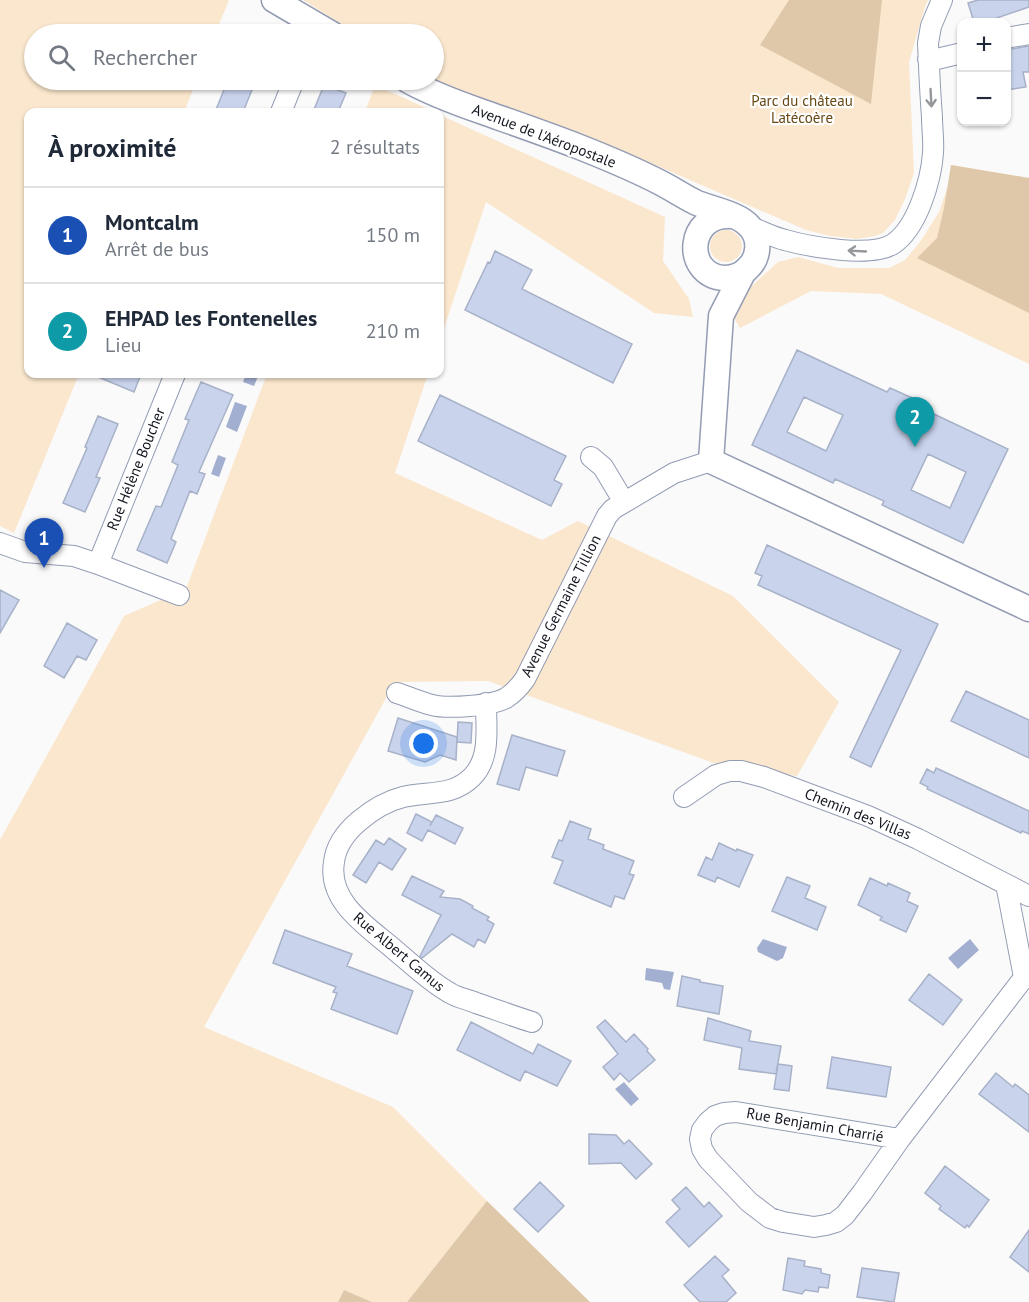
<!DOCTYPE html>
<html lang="fr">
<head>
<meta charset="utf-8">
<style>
  :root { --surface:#fff; --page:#f6f6f7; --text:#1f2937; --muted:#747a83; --line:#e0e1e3; --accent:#8e6209 }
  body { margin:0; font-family:"PT Sans",sans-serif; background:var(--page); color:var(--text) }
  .controls { position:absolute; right:18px; top:18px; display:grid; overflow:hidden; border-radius:12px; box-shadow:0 2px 4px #0004 }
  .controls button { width:54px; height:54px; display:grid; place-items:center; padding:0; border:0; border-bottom:2px solid var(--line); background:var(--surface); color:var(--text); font:30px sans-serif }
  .you { position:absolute; left:424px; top:744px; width:21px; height:21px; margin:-15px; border:4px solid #fff; border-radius:50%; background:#1a73e8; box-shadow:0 0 0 9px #1a73e833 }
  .badge { display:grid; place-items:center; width:39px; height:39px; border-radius:50%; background:var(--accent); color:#fff; font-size:20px; font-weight:700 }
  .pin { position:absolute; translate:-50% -50px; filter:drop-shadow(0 2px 3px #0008) }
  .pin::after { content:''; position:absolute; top:32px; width:21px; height:18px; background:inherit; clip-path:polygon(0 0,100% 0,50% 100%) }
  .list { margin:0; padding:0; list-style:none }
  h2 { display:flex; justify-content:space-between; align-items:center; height:78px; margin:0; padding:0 24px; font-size:26px }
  h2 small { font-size:20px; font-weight:400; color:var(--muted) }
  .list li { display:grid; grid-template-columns:39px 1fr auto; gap:18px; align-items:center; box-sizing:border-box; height:96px; padding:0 24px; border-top:2px solid var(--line) }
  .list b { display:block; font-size:22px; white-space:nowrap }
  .list p { margin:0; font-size:20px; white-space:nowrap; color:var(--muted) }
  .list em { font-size:20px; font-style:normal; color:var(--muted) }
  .icon { flex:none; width:33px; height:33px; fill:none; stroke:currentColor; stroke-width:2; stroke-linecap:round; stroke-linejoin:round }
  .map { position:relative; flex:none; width:1029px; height:1302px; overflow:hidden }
  .search { position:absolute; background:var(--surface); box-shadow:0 2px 4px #0004; left:24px; top:24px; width:420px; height:66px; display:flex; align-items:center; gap:15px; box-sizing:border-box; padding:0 21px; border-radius:33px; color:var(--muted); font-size:22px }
  .panel { position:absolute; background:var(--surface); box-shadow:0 2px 4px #0004; left:24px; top:108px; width:420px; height:270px; border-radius:12px }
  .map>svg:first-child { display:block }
  .green { fill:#fae7cd }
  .forest { fill:#dec8a9 }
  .water { fill:#a3afd0 }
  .building { fill:#c9d3ec; stroke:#a7b1c8; stroke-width:1.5; fill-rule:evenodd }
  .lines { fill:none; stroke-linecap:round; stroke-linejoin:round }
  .minor-casing { stroke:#939cb3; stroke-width:22 }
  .tertiary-casing { stroke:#939cb3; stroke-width:27 }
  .minor { stroke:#fff; stroke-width:20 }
  .tertiary { stroke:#fff; stroke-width:24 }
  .oneway { stroke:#95979b }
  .labels { text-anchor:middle; stroke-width:4.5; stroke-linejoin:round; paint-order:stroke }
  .park-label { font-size:15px; fill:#674814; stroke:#fff }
  .street-label { font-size:15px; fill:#141720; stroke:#fff }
</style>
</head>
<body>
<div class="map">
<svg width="1029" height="1302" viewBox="0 0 1029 1302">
  <rect width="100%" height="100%" fill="#fafafa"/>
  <path class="green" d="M0 0H229L215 34H34V80H197L184 112H28V374H79L14 533 0 526Z
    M303 0H928L925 7 909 62 914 173 905 199 895 220 883 233 875 236 857 239 830 236 806 230 597 140 435 81 438 70 434 64V34H358Z
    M375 85 435 112H365Z
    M440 115 665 217 663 261 689 299 693 317 654 313 486 202 440 340Z
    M951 165 1029 178V364L881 294 811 291 740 328 734 318 737 304 744 293 778 262 798 257 838 268H889L905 260 920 242 939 212 950 180Z
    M710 246a16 16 0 1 1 32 0a16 16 0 1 1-32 0Z
    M267 374H428L395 473 542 540 578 521 733 596 839 702 797 776 719 765 488 681 395 682 204 1027 393 1107 487 1201 407 1302H372L344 1290 338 1302H0V840L124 616 186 589Z"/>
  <path class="forest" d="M789 0H882L871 104 760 45Z
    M951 165 1029 178V313L917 258 937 238 944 208Z
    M487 1201 590 1302H407Z
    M344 1290 372 1302H338Z"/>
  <path class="water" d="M246 374H259L254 386 243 382Z
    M235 402 247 406 237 432 226 427Z
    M218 455 226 458 219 477 211 474Z
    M763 939 787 947 783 958 777 961 758 952 757 948Z
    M970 939 979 950 958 969 948 958Z
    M646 968 674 972 670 990 664 989 662 983 645 980Z
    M624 1082 639 1099 631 1106 615 1089Z"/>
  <path class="building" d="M978 0H1029V7L985 22H974L968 3Z
    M1029 46V72H1023L1026 87 1006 90V50Z
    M228 80H256L243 112H215Z
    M324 85 346 93 338 112H313Z
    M495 251 532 270 522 289 632 344 613 383 465 310 488 262 490 263Z
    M797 350 887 392 890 388 919 401 917 406 1008 449 963 543 882 505 884 501 835 479 833 483 752 445ZM804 397 843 415 826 451 787 432ZM928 454 966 472 950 508 911 490Z
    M91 374H141L134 392Z
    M201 382 233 395 199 472 205 474 197 494 190 491 171 539 176 542 167 563 137 550 156 506 161 507 178 465 172 462 189 420 185 419Z
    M440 395 566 456 554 480 562 484 551 506 418 441Z
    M98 416 118 424 96 477 100 478 85 512 63 503 87 448 85 447Z
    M767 545 938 624 871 767 850 757 901 650 758 585 762 576 755 573Z
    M0 590 19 600 0 633Z
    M67 623 97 640 86 660 77 656 64 678 44 666Z
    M966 691 1029 720V758L951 721Z
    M398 718 457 737 456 760 440 755 425 762 388 751Z
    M458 722 472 723 471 743 457 742Z
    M512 735 565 751 557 776 526 767 519 790 497 784Z
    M936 768 1029 811V834L1022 831 1021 833 927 789 928 787 920 783 927 769 934 773Z
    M416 814 432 822 430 826 436 815 463 828 455 844 428 830 422 841 407 833Z
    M570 821 591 829 588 839 604 845 603 849 634 861 629 874 634 875 624 899 615 896 611 907 554 883 563 861 552 857 559 840 562 841Z
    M389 838 406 849 392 870 379 862 366 883 353 875 376 840 384 845Z
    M719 843 736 851 737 849 753 855 739 887 717 877 715 882 698 875 706 857 712 860Z
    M412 876 444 891 440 897 460 899 473 906 472 908 489 917 487 920 494 924 485 943 478 939 474 947 452 934 422 958 420 956 441 915 402 895Z
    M787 877 810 886 805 898 826 907 817 930 772 911Z
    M870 878 887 886 888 883 910 893 907 901 918 906 906 932 880 920 882 917 858 905Z
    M285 930 352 954 347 966 413 991 397 1034 331 1009 337 993 333 992 336 987 273 963Z
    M929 974 962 1000 943 1025 909 1000Z
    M682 976 700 980V982L723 986 719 1014 677 1006Z
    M708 1018 751 1031 749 1041 781 1046 776 1074 739 1069 742 1048 704 1040Z
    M605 1020 626 1042 634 1034 648 1049 647 1051 655 1060 629 1082 620 1073 614 1080 603 1067 618 1054 597 1027Z
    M471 1022 533 1054 538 1044 571 1061 557 1086 525 1071 520 1081 457 1050Z
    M832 1057 891 1067 886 1097 827 1088Z
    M778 1064 792 1066 789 1091 774 1089Z
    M996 1073 1013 1087 1015 1084 1029 1095V1132L979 1094Z
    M589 1134 616 1135 624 1144 629 1140 652 1164 636 1179 621 1163 589 1164Z
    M945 1166 989 1200 969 1227 967 1225 965 1228 939 1209 941 1206 925 1193Z
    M540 1182 564 1206 538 1232 514 1209Z
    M686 1187 704 1207 709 1202 722 1216 689 1247 666 1222 680 1209 672 1200Z
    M1029 1230V1272L1010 1257Z
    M715 1256 729 1270 722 1276 736 1293 726 1302H700L684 1285Z
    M788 1258 805 1261 804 1266 821 1269V1273L830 1275 828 1288 819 1287 818 1292 805 1290 802 1294 783 1290Z
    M862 1268 899 1273 894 1302 857 1297Z"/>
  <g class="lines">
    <defs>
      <path id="minor" d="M1006 38 1029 34
        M928 59H937L962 53
        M281 112 294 80
        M750 227C762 231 773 237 785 240 810 247 871 258 893 244 917 228 931 181 933 153 934 141 932 129 932 117 930 92 929 67 928 43L931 26 942 0
        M591 457 603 467 624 502
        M0 543 25 552 74 556 98 564 179 595
        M98 564 175 374
        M397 693C409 697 420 702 432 705 448 709 491 706 506 698 514 693 520 686 525 679L607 516 613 509 674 473 711 461
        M486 703C486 728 491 758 472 777 452 797 428 791 403 797 387 801 372 810 359 821 346 832 336 845 334 862 327 903 370 928 396 951 413 965 430 982 450 993 458 998 467 999 476 1003 494 1009 513 1016 532 1022
        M684 797 716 775 730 771H741L764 777 868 816 918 839 1029 896
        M1006 884 1024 977
        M900 1139 736 1112 724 1113 715 1116 708 1122 702 1130 700 1139 702 1149 708 1159 749 1202 770 1218 783 1222 814 1227 826 1225 836 1222 845 1215 862 1193 900 1139 1029 971"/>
      <path id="tertiary" d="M274 0 332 34
        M407 80C430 93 457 103 483 112 514 123 546 134 577 146 605 157 634 169 661 183 673 189 684 197 697 203 712 209 740 214 750 227 761 239 759 258 748 268 742 275 733 278 723 278 683 274 687 213 731 216
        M743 273 721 316 711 461 1029 609"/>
    </defs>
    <use href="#minor" class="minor-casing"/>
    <use href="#tertiary" class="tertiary-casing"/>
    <use href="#minor" class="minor"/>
    <use href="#tertiary" class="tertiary"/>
  </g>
  <defs><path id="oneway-shaft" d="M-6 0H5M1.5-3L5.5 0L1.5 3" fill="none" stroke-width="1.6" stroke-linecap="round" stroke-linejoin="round" transform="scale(1.5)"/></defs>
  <g class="oneway">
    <use href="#oneway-shaft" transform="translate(931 98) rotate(87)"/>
    <use href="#oneway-shaft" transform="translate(857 251) rotate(-177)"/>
  </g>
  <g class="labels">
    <g class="park-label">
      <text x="802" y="106">Parc du château<tspan x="802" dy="17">Latécoère</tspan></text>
    </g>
    <g class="street-label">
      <text transform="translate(544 136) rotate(21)" y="5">Avenue de l'Aéropostale</text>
      <text transform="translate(136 469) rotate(-68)" y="5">Rue Hélène Boucher</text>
      <text transform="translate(561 606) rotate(-63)" y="5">Avenue Germaine Tillion</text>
      <text transform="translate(858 814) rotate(22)" y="5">Chemin des Villas</text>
      <text transform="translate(399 952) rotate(40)" y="5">Rue Albert Camus</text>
      <text transform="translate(815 1125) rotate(10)" y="5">Rue Benjamin Charrié</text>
    </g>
  </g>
</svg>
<div class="controls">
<button>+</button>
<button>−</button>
</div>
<div class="you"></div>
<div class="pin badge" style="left:44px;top:568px;background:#1a4fb4">1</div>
<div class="pin badge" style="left:915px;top:447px;background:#0f9aa8">2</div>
<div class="search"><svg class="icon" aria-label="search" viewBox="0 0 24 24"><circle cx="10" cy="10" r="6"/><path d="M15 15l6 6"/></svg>Rechercher</div>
<section class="panel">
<h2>À proximité<small>2 résultats</small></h2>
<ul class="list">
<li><span class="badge" style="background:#1a4fb4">1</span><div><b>Montcalm</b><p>Arrêt de bus</p></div><em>150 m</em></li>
<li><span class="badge" style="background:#0f9aa8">2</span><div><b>EHPAD les Fontenelles</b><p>Lieu</p></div><em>210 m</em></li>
</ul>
</section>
</div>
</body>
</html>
